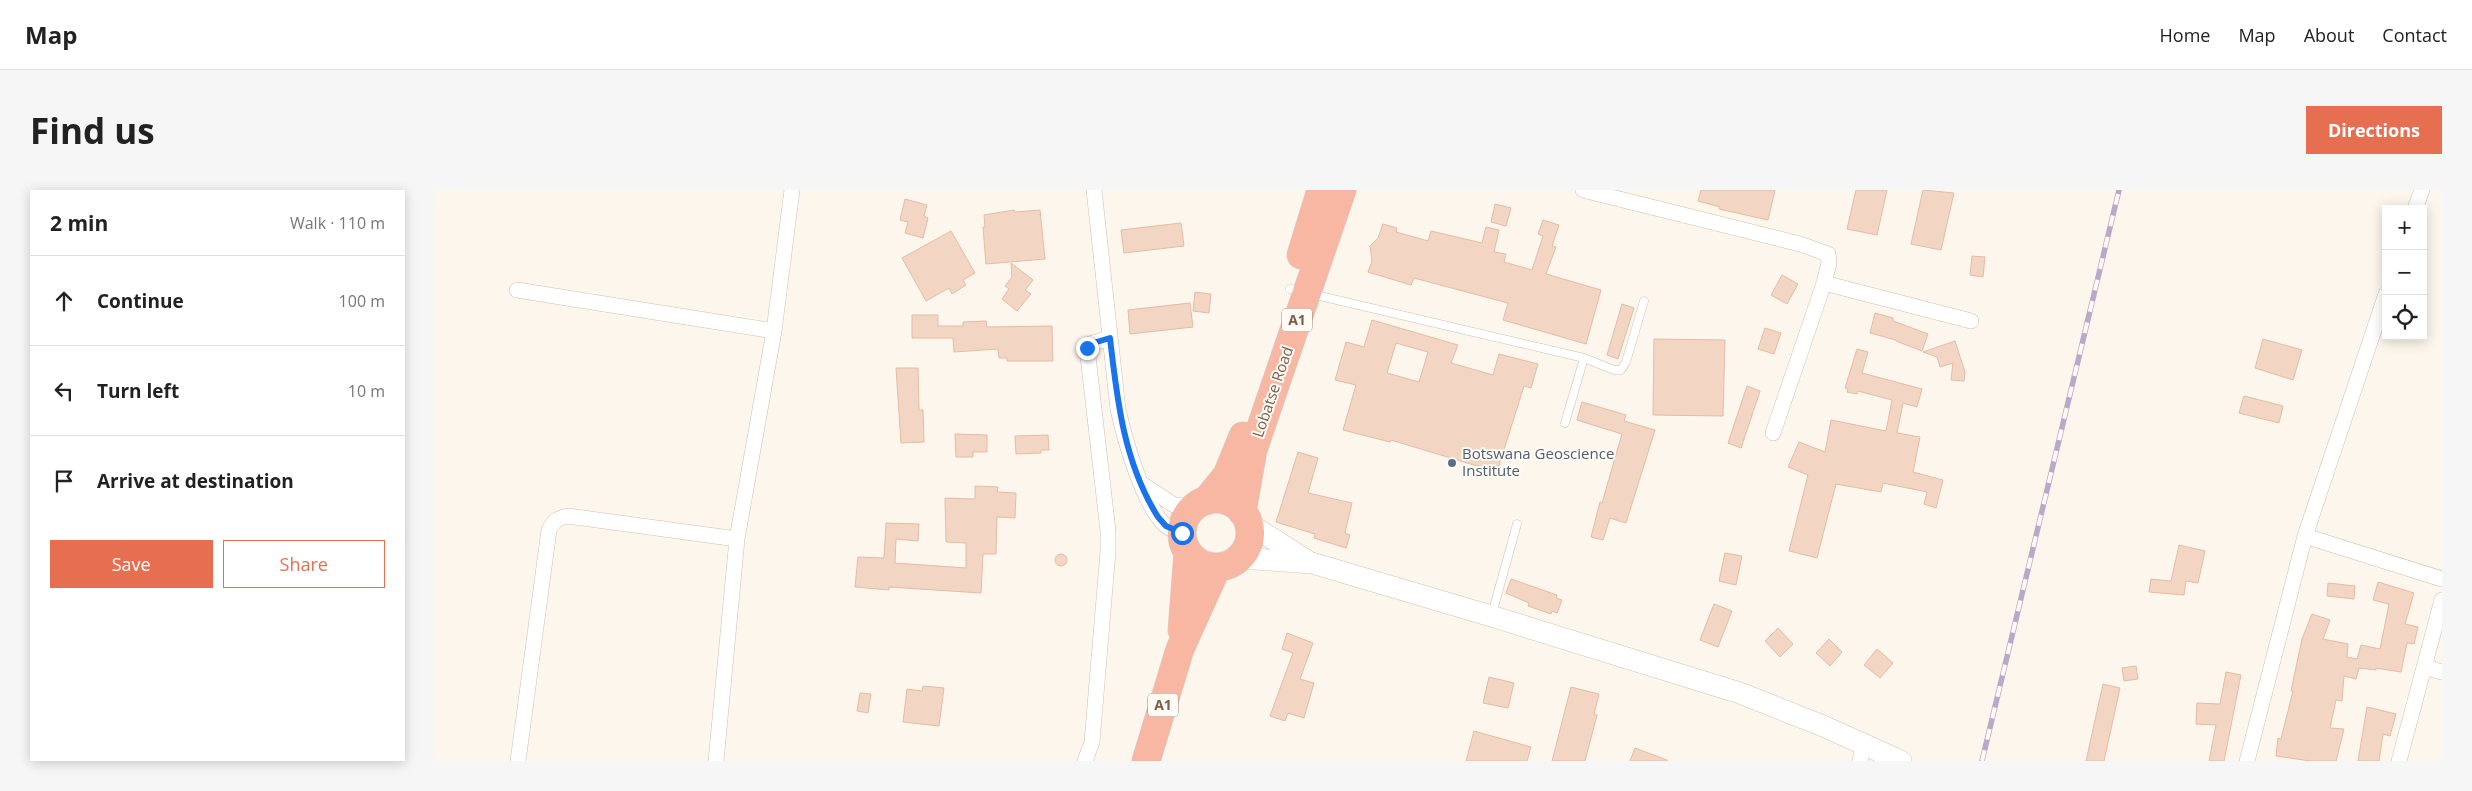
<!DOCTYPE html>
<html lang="en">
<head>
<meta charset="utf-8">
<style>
  :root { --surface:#fff; --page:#f6f6f6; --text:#222; --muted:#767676; --line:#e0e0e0; --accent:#e76f51 }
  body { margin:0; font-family:"Open Sans",sans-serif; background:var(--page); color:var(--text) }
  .controls { position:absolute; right:15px; top:15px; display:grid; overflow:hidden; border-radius:0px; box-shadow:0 2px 12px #0003 }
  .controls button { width:45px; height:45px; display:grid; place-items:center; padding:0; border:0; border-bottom:1px solid var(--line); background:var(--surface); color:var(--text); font:25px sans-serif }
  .stop { position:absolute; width:15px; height:15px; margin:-11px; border:4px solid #1a73e8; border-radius:50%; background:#fff }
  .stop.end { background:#1a73e8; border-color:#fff; box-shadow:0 1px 5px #0008 }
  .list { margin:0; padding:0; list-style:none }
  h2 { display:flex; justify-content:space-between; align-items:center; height:65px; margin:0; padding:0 20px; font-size:21px }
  h2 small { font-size:16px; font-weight:400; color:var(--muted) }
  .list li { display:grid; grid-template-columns:32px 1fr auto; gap:15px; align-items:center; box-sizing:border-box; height:90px; padding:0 20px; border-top:1px solid var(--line) }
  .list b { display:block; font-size:19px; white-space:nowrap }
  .list em { font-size:16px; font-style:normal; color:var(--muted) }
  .actions { display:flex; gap:10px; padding:15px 20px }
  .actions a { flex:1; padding:11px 0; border:1px solid var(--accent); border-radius:0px; text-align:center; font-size:18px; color:var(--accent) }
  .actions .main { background:var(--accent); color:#fff }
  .icon { flex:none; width:28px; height:28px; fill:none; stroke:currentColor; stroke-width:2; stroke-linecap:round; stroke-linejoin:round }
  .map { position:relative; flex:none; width:2007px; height:571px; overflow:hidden; border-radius:0px }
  header { display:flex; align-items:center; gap:30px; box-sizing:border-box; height:70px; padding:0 25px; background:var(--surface); border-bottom:1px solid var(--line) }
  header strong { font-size:24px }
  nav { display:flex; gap:28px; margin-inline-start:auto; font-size:18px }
  .intro { display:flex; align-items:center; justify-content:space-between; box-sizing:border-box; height:120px; padding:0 30px }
  h1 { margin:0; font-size:35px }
  .button { padding:12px 22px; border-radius:0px; background:var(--accent); color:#fff; font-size:18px; font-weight:700 }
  main { display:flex; gap:30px; padding:0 30px }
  aside { flex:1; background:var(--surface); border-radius:0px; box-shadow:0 2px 12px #0003 }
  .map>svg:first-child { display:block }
  .building { fill:#f3d5c3; stroke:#e6bba3; fill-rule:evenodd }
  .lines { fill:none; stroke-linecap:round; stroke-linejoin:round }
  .lane-casing { stroke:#d1beb0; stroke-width:9 }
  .street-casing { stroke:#d1beb0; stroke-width:16 }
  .secondary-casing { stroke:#d6c0b0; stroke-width:22 }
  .highway-casing { stroke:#dad1cd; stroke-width:29 }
  .lane { stroke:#fff; stroke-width:8 }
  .street { stroke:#fff; stroke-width:15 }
  .secondary { stroke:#fff; stroke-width:21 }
  .highway { stroke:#f7b7a3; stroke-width:28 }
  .rail-casing { stroke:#b9a8c9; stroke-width:5.5 }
  .rail { stroke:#fffaf3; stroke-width:4; stroke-dasharray:11; stroke-linecap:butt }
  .route { stroke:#1a73e8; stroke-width:6 }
  .service-dot { fill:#5c6f8a; stroke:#fffaf3; stroke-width:2 }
  .labels { text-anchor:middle; stroke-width:4; stroke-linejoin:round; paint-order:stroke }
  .shield { fill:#fffaf3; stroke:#a28b7f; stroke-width:1 }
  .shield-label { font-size:14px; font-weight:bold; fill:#7a5c4d }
  .street-label { font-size:15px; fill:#7a5c4d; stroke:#fffaf3 }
  .service-label { font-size:15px; fill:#4e5e75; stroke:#fffaf3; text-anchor:start }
</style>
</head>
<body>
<header>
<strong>Map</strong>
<nav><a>Home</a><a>Map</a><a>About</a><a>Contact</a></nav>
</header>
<div class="intro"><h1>Find us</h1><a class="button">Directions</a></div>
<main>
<aside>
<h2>2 min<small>Walk · 110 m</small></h2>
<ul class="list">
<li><svg class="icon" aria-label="ahead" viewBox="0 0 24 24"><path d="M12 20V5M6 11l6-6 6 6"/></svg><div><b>Continue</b></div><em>100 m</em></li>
<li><svg class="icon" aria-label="left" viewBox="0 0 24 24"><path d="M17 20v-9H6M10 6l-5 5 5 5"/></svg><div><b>Turn left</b></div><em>10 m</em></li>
<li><svg class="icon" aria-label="arrive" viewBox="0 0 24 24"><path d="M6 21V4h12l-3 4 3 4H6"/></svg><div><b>Arrive at destination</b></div></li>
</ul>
<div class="actions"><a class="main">Save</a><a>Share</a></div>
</aside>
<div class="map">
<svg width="2007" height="571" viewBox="0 0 2007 571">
  <rect width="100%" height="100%" fill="#fdf6ec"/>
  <path class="building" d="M1266 0H1340L1333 30 1284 19 1285 17 1263 11Z
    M1421 0H1452L1442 45 1412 39Z
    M1488 0 1519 3 1506 60 1476 54Z
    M470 9 492 15 489 26 493 28 488 48 470 43 473 32 465 30Z
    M1060 14 1076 18 1071 36 1056 32Z
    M579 20 580 22 605 20 610 69 551 74 548 37H550L549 25Z
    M1108 30 1124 35 1117 56 1121 57 1111 84 1166 100 1151 154 1068 130 1073 113 979 88 976 95 933 82 937 71 935 56 943 48 948 34 962 38 961 42 993 51 996 41 1047 53 1051 37 1064 40 1059 62 1071 64 1069 72 1097 80 1108 46 1103 44Z
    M746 33 749 56 689 63 686 40Z
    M516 41 540 83 528 90 531 95 517 104 514 98 491 111 467 68Z
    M1537 66 1550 67 1548 87 1535 85Z
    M576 73 598 90 590 100 596 104 582 121 567 109 574 99 570 96 577 87Z
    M1347 85 1363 94 1352 114 1336 105Z
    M760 102 776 104 774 123 758 121Z
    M755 113 758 137 695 144 693 120Z
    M1187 114 1199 118 1183 169 1172 165Z
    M1440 123 1458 128V131L1493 144 1487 161 1461 151V150L1435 143Z
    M477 125H503V136H528V132L551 131 552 137 617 136 618 171H572V168H564L563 159 519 162 518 148H477Z
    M937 130 1023 155 1016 173 1058 185 1064 164 1103 174 1096 198 1089 196 1062 282 956 250 955 252 908 240 921 195 900 190 911 152 929 157ZM961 153 993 162 984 192 952 183Z
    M1330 138 1346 143 1339 164 1323 159Z
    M1219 149 1290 150 1288 226 1218 225Z
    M1828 149 1867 160 1858 190 1820 178Z
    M1520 151 1530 182 1529 191 1516 190 1518 173 1505 177 1502 167 1488 162Z
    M1422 159 1433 162 1427 183 1487 199 1482 217 1468 213 1462 243 1485 247 1478 282 1508 290 1501 318 1489 314 1492 302 1448 293 1446 302 1401 294 1382 368 1354 361 1373 285 1353 277 1364 252 1390 262 1396 230 1451 241 1457 210 1423 201 1422 204 1412 202 1413 199 1410 198Z
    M461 178H483L484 220H488L489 252 466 253Z
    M1312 196 1325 201 1306 258 1293 253Z
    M1809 206 1848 216 1844 233 1804 223Z
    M1147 212 1191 225 1189 231 1220 240 1191 333 1175 328 1168 350 1156 347 1165 312 1167 313 1187 244 1142 230Z
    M520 244 552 245V262H538V267H521Z
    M613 245 614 260H606V263L581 264 580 246Z
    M863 262 883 268 873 303 917 313 910 343 915 345 911 358 879 348 880 344 841 332Z
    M540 296 563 297 562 302 581 303 580 328 562 327 561 364H548L546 403 454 397V400L420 397 423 367 449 368 451 333 484 334 483 351 461 349 460 373 531 378V353L511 352 510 308 540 309Z
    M1744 355 1770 361 1763 393 1751 391 1749 405 1714 402 1716 389 1736 391Z
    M1290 363 1307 366 1301 395 1284 391Z
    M620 370a6 6 0 1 1 12 0a6 6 0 1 1-12 0Z
    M1076 389 1122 405 1121 408 1127 410 1122 423 1117 421 1116 424 1093 416 1094 413 1071 403Z
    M1943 392 1979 403 1970 434 1983 437 1979 454 1972 453 1966 482 1941 478V480L1924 478 1921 489 1909 486 1907 511 1901 510 1895 538 1909 539 1901 571H1875L1841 566 1843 548 1846 549 1858 501H1856L1867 449 1877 424 1895 430 1888 449 1913 454 1912 467 1922 469 1926 455 1945 459 1954 414 1938 410Z
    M1893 393 1920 396 1919 409 1892 406Z
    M1279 414 1297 421 1283 457 1265 450Z
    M1343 438 1358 454 1345 467 1330 451Z
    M852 443 878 453 865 489 879 493 869 528 853 523 850 531 835 526 858 463 847 459Z
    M1394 449 1407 462 1395 476 1381 463Z
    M1442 459 1458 473 1445 488 1429 475Z
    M1701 476 1703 489 1689 491 1687 478Z
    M1791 482 1806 485 1789 571H1774L1781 535 1761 534 1762 513 1785 514Z
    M1054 487 1079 493 1073 518 1048 513Z
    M1668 494 1685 498 1669 571H1651Z
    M488 496 509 498 504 536 468 532 472 499 487 501Z
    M1136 497 1164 504 1159 524 1162 525 1150 571H1117Z
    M425 503 436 504 433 523 422 521Z
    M1932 517 1961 524 1955 546 1948 544 1944 571H1923Z
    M1039 541 1096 557 1092 571H1031Z
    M1200 558 1232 570V571H1195Z"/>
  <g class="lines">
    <defs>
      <path id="lane" d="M855 99 1149 168 1130 233
        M1149 168 1179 180H1186L1191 172 1209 111
        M1057 424 1082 334"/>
      <path id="street" d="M659 0 683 219C689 247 708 315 730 335 734 339 742 341 747 343
        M1148 0 1365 54 1393 64 1394 73 1389 93 1338 243
        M1980 19 1987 0
        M1389 93 1536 131
        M82 100 339 141
        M707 294 739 315 760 317
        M1870 346 2007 389
        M1989 477 2007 482
        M83 571 114 340C119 330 123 328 133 326L302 349
        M281 571 302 349 339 141 357 0
        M650 571 657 552 673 361V341L652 158 655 154 675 148
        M1425 571 1429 553
        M1812 571 1870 346 1951 104
        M1964 571 2007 410"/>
      <path id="secondary" d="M813 333 874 372
        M805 368 877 373 1056 426 1305 503 1388 536 1466 571"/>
      <path id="highway" d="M866 65 886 0
        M747 343a34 34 0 1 1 68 0a34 34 0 1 1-68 0Z
        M771 311 792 285 808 246
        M807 322 818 260 907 0
        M747 440 753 362
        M711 571 745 459 782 377"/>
    </defs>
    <use href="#lane" class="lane-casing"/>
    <use href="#street" class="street-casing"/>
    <use href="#secondary" class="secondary-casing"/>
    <use href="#highway" class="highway-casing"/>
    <use href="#lane" class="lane"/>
    <use href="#street" class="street"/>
    <use href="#secondary" class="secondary"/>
    <use href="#highway" class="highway"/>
    <defs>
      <path id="rail" d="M1547 571 1684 0"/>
    </defs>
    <use href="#rail" class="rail-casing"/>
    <use href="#rail" class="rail"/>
  </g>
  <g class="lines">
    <path class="route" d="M652 158 655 154 675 148C682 210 689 273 723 327L731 336 747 343"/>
  </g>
  <circle class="service-dot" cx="1017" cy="273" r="5"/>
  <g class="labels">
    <g class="shield">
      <rect x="847" y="118.5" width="30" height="23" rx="4"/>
      <rect x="713" y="503.5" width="30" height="23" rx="4"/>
    </g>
    <g class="shield-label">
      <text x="862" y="135">A1</text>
      <text x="728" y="520">A1</text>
    </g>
    <g class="street-label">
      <text transform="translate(838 202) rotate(-71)" y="5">Lobatse Road</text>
    </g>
    <g class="service-label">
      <text x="1027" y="269">Botswana Geoscience<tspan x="1027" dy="17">Institute</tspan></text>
    </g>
  </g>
</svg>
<div class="controls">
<button>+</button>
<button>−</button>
<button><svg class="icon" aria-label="locate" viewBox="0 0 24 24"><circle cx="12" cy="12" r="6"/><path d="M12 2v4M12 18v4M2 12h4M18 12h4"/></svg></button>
</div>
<div class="stop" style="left:747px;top:343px"></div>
<div class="stop end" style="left:652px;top:158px"></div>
</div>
</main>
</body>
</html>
